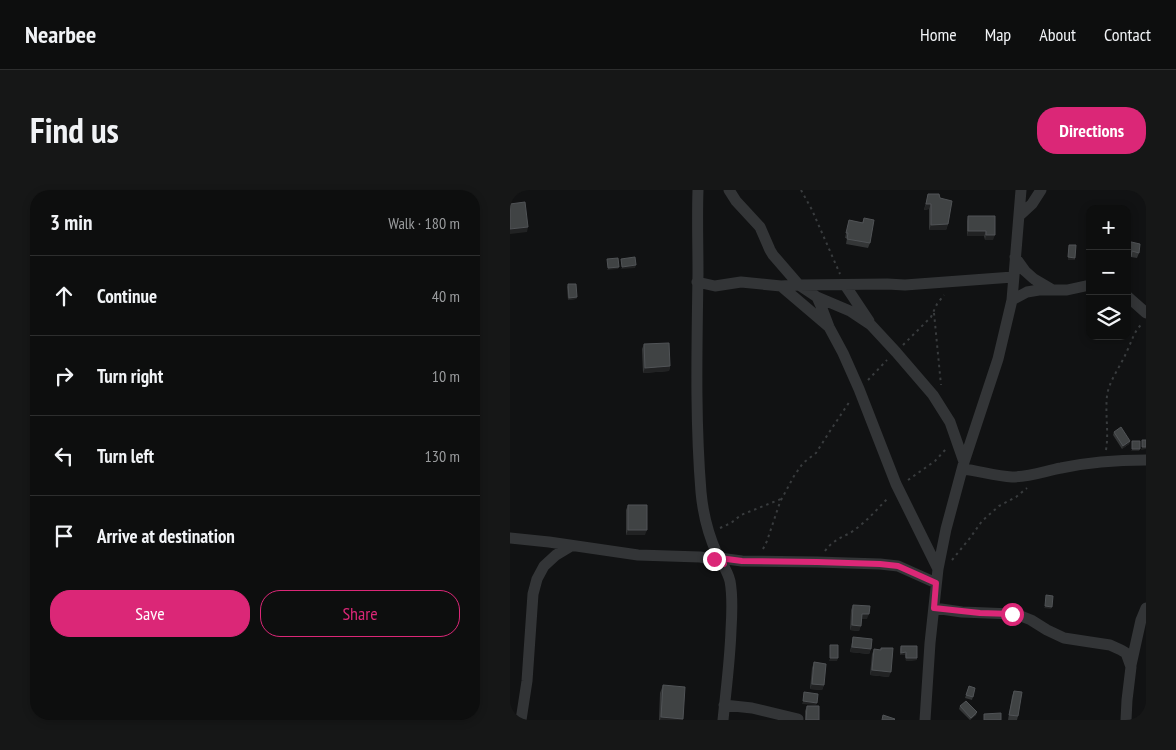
<!DOCTYPE html>
<html lang="en">
<head>
<meta charset="utf-8">
<style>
  :root { --surface:#0d0e0e; --page:#161717; --text:#f1f3f6; --muted:#9a9c9e; --line:#2d2e2e; --accent:#db2777 }
  body { margin:0; font-family:"PT Sans Narrow",sans-serif; background:var(--page); color:var(--text) }
  .controls { position:absolute; right:15px; top:15px; display:grid; overflow:hidden; border-radius:10px; box-shadow:0 2px 8px #0003 }
  .controls button { width:45px; height:45px; display:grid; place-items:center; padding:0; border:0; border-bottom:1px solid var(--line); background:var(--surface); color:var(--text); font:25px sans-serif }
  .stop { position:absolute; width:15px; height:15px; margin:-11px; border:4px solid #db2777; border-radius:50%; background:#fff }
  .stop.end { background:#db2777; border-color:#fff; box-shadow:0 1px 5px #0008 }
  .list { margin:0; padding:0; list-style:none }
  h2 { display:flex; justify-content:space-between; align-items:center; height:65px; margin:0; padding:0 20px; font-size:21px }
  h2 small { font-size:16px; font-weight:400; color:var(--muted) }
  .list li { display:grid; grid-template-columns:32px 1fr auto; gap:15px; align-items:center; box-sizing:border-box; height:80px; padding:0 20px; border-top:1px solid var(--line) }
  .list b { display:block; font-size:19px; white-space:nowrap }
  .list em { font-size:16px; font-style:normal; color:var(--muted) }
  .actions { display:flex; gap:10px; padding:15px 20px }
  .actions a { flex:1; padding:11px 0; border:1px solid var(--accent); border-radius:20px; text-align:center; font-size:18px; color:var(--accent) }
  .actions .main { background:var(--accent); color:#fff }
  .icon { flex:none; width:28px; height:28px; fill:none; stroke:currentColor; stroke-width:2; stroke-linecap:round; stroke-linejoin:round }
  .map { position:relative; flex:none; width:636px; height:530px; overflow:hidden; border-radius:20px }
  header { display:flex; align-items:center; gap:30px; box-sizing:border-box; height:70px; padding:0 25px; background:var(--surface); border-bottom:1px solid var(--line) }
  header strong { font-size:24px }
  nav { display:flex; gap:28px; margin-inline-start:auto; font-size:18px }
  .intro { display:flex; align-items:center; justify-content:space-between; box-sizing:border-box; height:120px; padding:0 30px }
  h1 { margin:0; font-size:35px }
  .button { padding:12px 22px; border-radius:20px; background:var(--accent); color:#fff; font-size:18px; font-weight:700 }
  main { display:flex; gap:30px; padding:0 30px }
  aside { flex:1; background:var(--surface); border-radius:20px; box-shadow:0 2px 8px #0003 }
  .map>svg:first-child { display:block }
  .lines { fill:none; stroke-linecap:round; stroke-linejoin:round }
  .path { stroke:#393c3e; stroke-width:2; stroke-dasharray:2.5 4; stroke-linecap:butt }
  .minor { stroke:#333537; stroke-width:11 }
  .wall { fill:#343637 }
  .shaded-wall { fill:#212223 }
  .building { fill:#404344; stroke:#505356 }
  .route { stroke:#db2777; stroke-width:6 }
</style>
</head>
<body>
<header>
<strong>Nearbee</strong>
<nav><a>Home</a><a>Map</a><a>About</a><a>Contact</a></nav>
</header>
<div class="intro"><h1>Find us</h1><a class="button">Directions</a></div>
<main>
<aside>
<h2>3 min<small>Walk · 180 m</small></h2>
<ul class="list">
<li><svg class="icon" aria-label="ahead" viewBox="0 0 24 24"><path d="M12 20V5M6 11l6-6 6 6"/></svg><div><b>Continue</b></div><em>40 m</em></li>
<li><svg class="icon" aria-label="right" viewBox="0 0 24 24"><path d="M7 20v-9h11M14 6l5 5-5 5"/></svg><div><b>Turn right</b></div><em>10 m</em></li>
<li><svg class="icon" aria-label="left" viewBox="0 0 24 24"><path d="M17 20v-9H6M10 6l-5 5 5 5"/></svg><div><b>Turn left</b></div><em>130 m</em></li>
<li><svg class="icon" aria-label="arrive" viewBox="0 0 24 24"><path d="M6 21V4h12l-3 4 3 4H6"/></svg><div><b>Arrive at destination</b></div></li>
</ul>
<div class="actions"><a class="main">Save</a><a>Share</a></div>
</aside>
<div class="map">
<svg width="636" height="530" viewBox="0 0 636 530">
  <rect width="100%" height="100%" fill="#111213"/>
  <g class="lines">
    <path class="path" d="M291 0 302 20 330 84
      M424 123 431 195
      M393 155 421 127 427 114 434 105
      M358 190 377 170
      M596 260C599 242 595 225 597 206 599 190 611 176 617 161 622 151 624 141 632 134
      M398 290 425 271 436 259
      M210 338 221 333 231 325 271 309
      M253 359 257 351 270 312 284 286 293 273 306 263 320 241 340 211
      M315 361C325 347 335 348 347 338 359 329 369 317 379 307
      M442 370 460 348 472 331 489 316 506 307 517 298"/>
    <path class="minor" d="M188 0C187 28 188 55 188 83 187 156 185 229 191 302 193 324 198 344 207 364 211 373 217 379 220 391 223 407 222 424 221 440 220 470 216 500 213 530
      M219 0 226 11 250 37 260 60 263 65 289 95 307 107 311 116 319 137 333 163 349 199 386 294 428 379
      M509 26 522 14 531 0
      M505 67 515 81 524 89 541 99
      M187 92 205 96 231 92 271 96 289 95 377 94 395 95 503 87
      M335 95 359 131
      M271 96 318 136
      M617 106 636 123
      M307 107 340 121 361 135 386 162 423 205 440 232 454 272
      M502 110 517 102 529 100H557L580 95
      M453 279C469 281 486 286 502 287 519 287 535 281 551 278 579 272 608 270 636 270
      M0 348 39 352 128 365 190 367 204 369 213 374
      M209 368 232 371 307 372 370 374 388 376 426 393
      M424 418 452 422 502 424 511 426 521 430 537 440 554 448 580 452 600 455 611 460 616 463 621 477 617 510 616 530
      M621 475 631 430 636 418
      M214 515 242 518 288 529
      M11 530 17 491 23 404 27 389 34 376 46 365 61 356
      M415 530 420 453 428 379 436 339 454 272 488 169 502 110 511 0"/>
  </g>
  <path class="wall" d="M418 4 430 8 438 34 436 40H419V19L414 20Z
    M458 26H485L483 50H475L474 46H457V31Z
    M354 28 360 53 358 58 336 54 337 48H335L339 30 352 33Z
    M617 51 629 63 627 68 621 67 619 72H617Z
    M58 94 67 107 66 109 58 110 57 97Z
    M134 154 160 176 159 181 133 183 132 159Z
    M604 242 620 251 619 254 612 259 603 245Z
    M118 315 135 345H116V320Z
    M343 415 357 429H352L349 441 340 440 341 420Z
    M343 447 361 459 359 464 340 462Z
    M391 456 407 468V470L396 471 395 465H390V459Z
    M371 458 379 487 360 485 362 464 364 459 370 460Z
    M304 472 314 495 312 500 300 499 302 478Z
    M153 495 173 529 172 530H149L150 503Z
    M459 496 465 498 462 510 455 508Z
    M504 501 508 526 507 530H498L502 506Z
    M297 516 309 530H295V521Z
    M450 516 467 522 466 525 460 530 449 519Z"/>
  <path class="shaded-wall" d="M416 14H421L419 19 414 20Z
    M438 34 436 40H419L421 35Z
    M18 37 17 42 0 44V39Z
    M458 41H476L474 46H457Z
    M476 45H485L483 50H475Z
    M558 67 565 68V70H558Z
    M126 75 125 78 111 79 112 77Z
    M109 77 108 79 97 80 98 78Z
    M67 107 66 109 58 110 59 108Z
    M160 176 159 181 133 183 135 178Z
    M620 251 619 254 612 259 613 256Z
    M632 257H636V259L631 260Z
    M622 259H630L629 261H621Z
    M118 340H137L135 345H116Z
    M535 416 542 417 541 419 534 418Z
    M352 424H359L357 429H350Z
    M342 435 351 436 349 441 340 440Z
    M342 457 361 459 359 464 340 462Z
    M396 462 395 465H390L391 463Z
    M320 468H328L327 471H319Z
    M396 468H407V470L396 471Z
    M362 480 381 482 379 487 360 485Z
    M302 494 314 495 312 500 300 499Z
    M293 511 307 513 306 515 292 514Z
    M151 527 173 529 172 530H150Z"/>
  <path class="building" d="M418 4H429L430 8 442 11 438 34 421 35V14H416Z
    M15 12 18 37 0 39V14Z
    M458 26H485V45H476V41H458Z
    M354 28 364 30 360 53 337 49 338 43H336L339 30 353 33Z
    M617 51 630 54 629 63 622 61 621 67H617Z
    M559 55H566L565 68 558 67Z
    M125 67 126 75 112 77 111 69Z
    M108 68 109 77 98 78 97 69Z
    M58 94H66L67 107 59 108Z
    M159 153 160 176 135 178 134 154Z
    M611 237 620 251 613 256 604 242Z
    M632 250H636V257H632Z
    M622 251H630V259H622Z
    M118 315H137V340H118Z
    M536 405 543 406 542 417 535 416Z
    M343 415 360 416 359 424H352L351 436 342 435Z
    M343 447 362 449 361 459 342 457Z
    M320 455H328V468H320Z
    M391 456H407V468H396V462L391 463Z
    M371 458H383L381 482 362 480 364 459 371 460Z
    M304 472 316 474 314 495 302 494Z
    M153 495 175 497 173 529 151 527Z
    M459 496 465 498 463 507 456 505Z
    M504 501 512 502 508 526 499 525Z
    M294 502 308 504 307 513 293 511Z
    M456 511 467 522 461 528 450 516Z
    M297 516H309V530H296Z
    M491 523V530H474V524Z
    M373 525 385 529 384 530H372Z"/>
  <g class="lines">
    <path class="route" d="M204 369 214 374 209 368 232 371 307 372 370 374 388 376 426 393 424 418 470 423 502 424"/>
  </g>
</svg>
<div class="controls">
<button>+</button>
<button>−</button>
<button><svg class="icon" aria-label="layers" viewBox="0 0 24 24"><path d="M12 4l9 5-9 5-9-5zM3 14l9 5 9-5"/></svg></button>
</div>
<div class="stop" style="left:502px;top:424px"></div>
<div class="stop end" style="left:204px;top:369px"></div>
</div>
</main>
</body>
</html>
